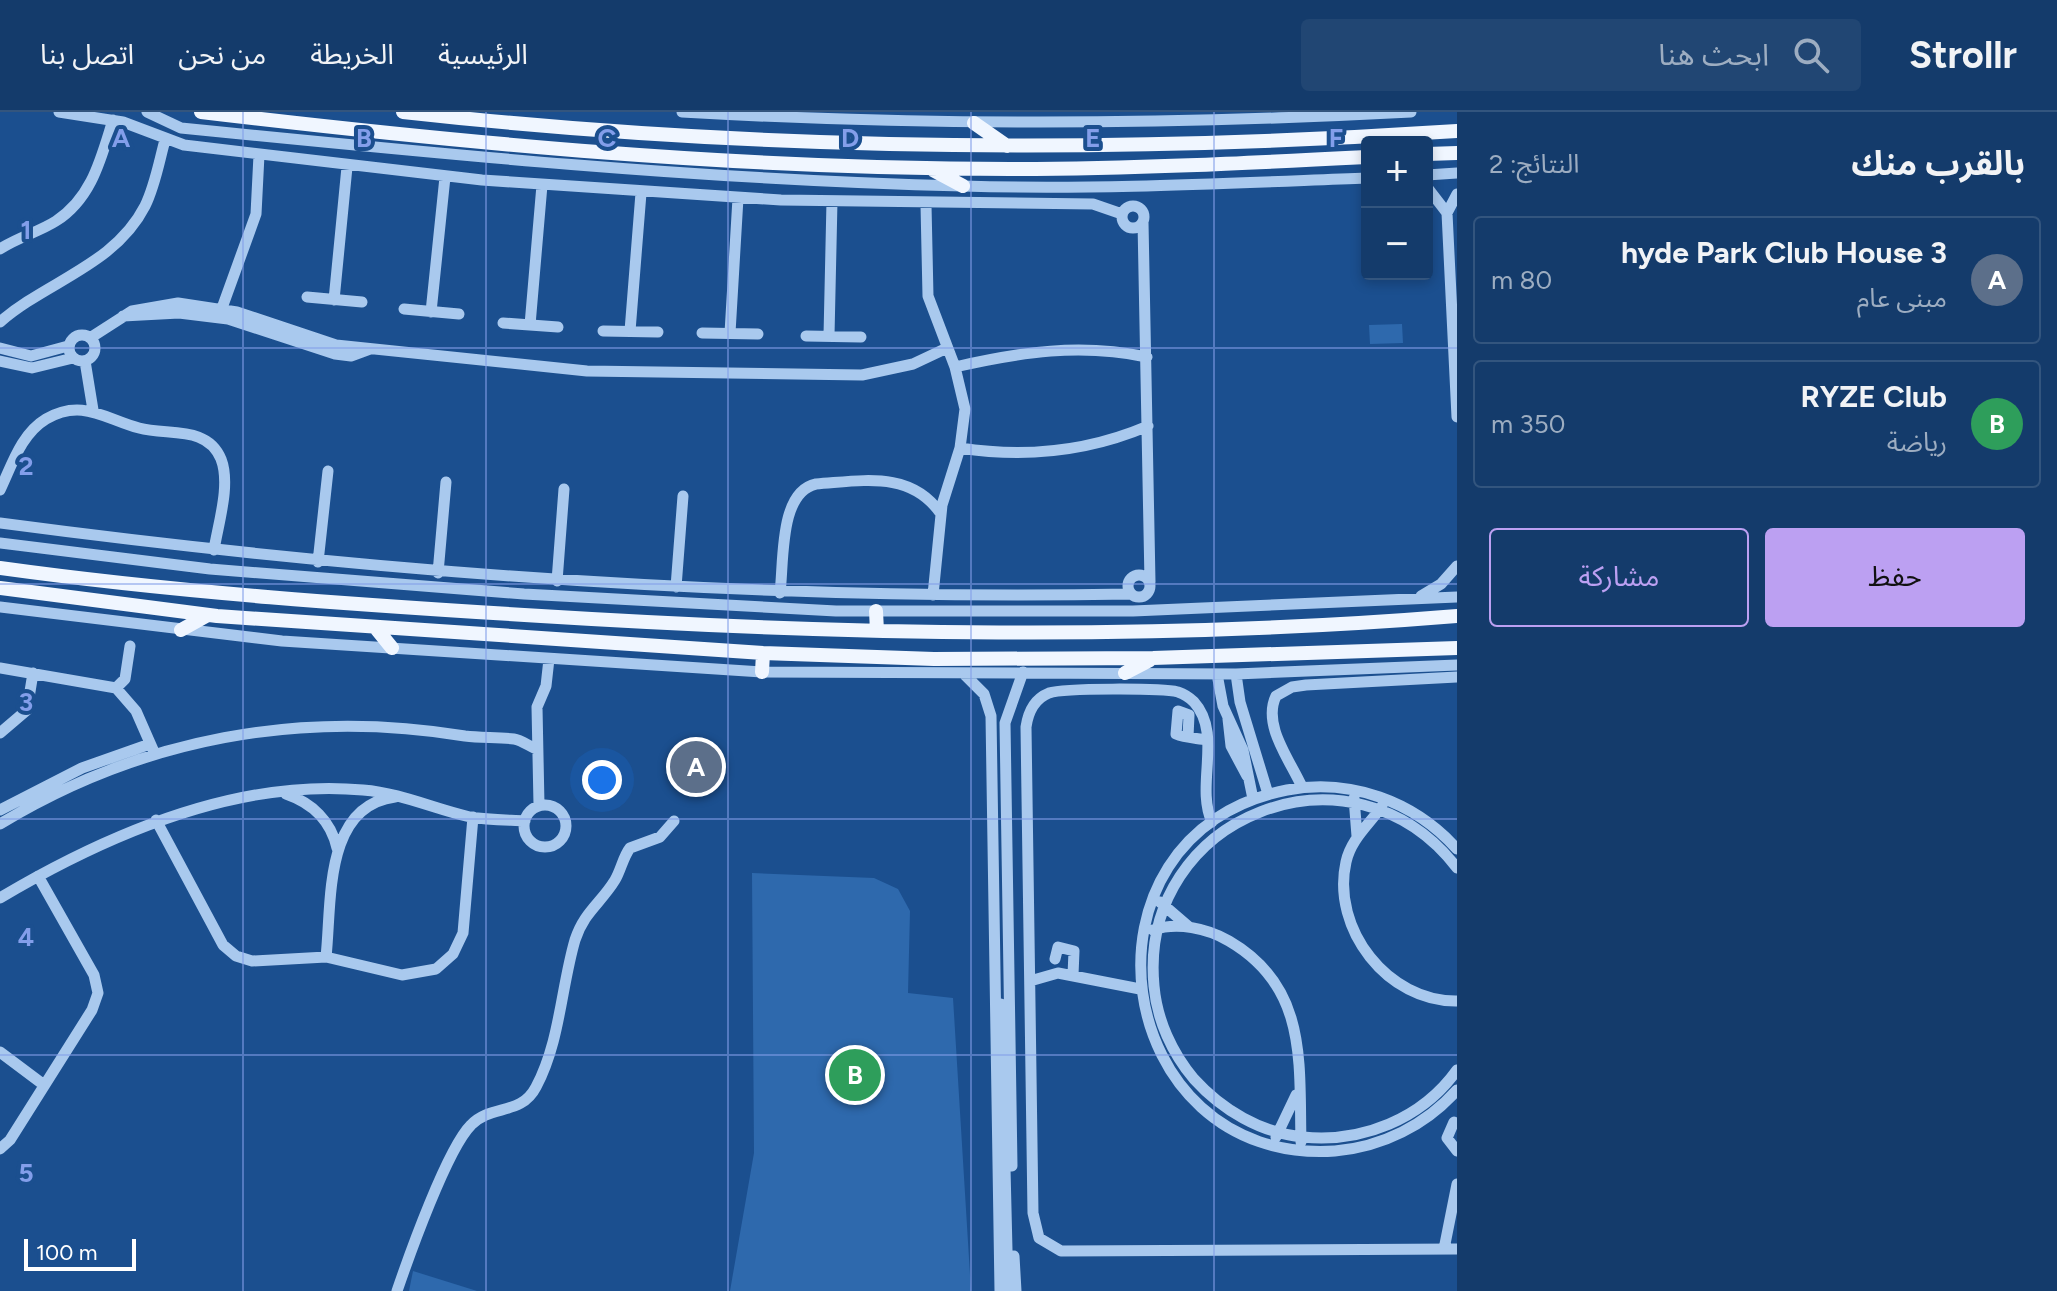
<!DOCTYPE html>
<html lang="ar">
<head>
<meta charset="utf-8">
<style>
  :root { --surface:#143b6b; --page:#214673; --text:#f1f3f6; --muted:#9dadc1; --line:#33557e; --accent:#bca0f2 }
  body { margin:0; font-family:Figtree,"Noto Sans Arabic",sans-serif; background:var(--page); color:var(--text); direction:rtl }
  .controls { position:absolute; right:24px; top:24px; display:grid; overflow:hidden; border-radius:8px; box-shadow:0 4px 12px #0003 }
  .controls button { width:72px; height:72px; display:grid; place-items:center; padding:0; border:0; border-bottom:2px solid var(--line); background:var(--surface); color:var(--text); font:40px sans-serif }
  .scale { position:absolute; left:24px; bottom:20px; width:112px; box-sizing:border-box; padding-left:8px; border:4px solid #fff; border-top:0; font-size:22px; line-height:28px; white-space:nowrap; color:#fff; -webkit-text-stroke:6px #1b4f8f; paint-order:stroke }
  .you { position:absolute; left:602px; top:668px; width:28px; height:28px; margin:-20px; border:6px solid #fff; border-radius:50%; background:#1a73e8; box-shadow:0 0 0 12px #1a73e833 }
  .badge { display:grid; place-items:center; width:52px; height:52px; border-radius:50%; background:var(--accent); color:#fff; font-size:26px; font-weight:700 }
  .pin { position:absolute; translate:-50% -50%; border:4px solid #fff; box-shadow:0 2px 8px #0006 }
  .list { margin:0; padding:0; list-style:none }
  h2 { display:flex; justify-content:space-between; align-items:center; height:104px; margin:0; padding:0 32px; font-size:34px }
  h2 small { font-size:26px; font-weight:400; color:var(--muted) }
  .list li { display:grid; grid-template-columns:52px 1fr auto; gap:24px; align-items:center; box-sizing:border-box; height:128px; margin:0 16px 16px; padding:0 16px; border:2px solid var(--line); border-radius:8px }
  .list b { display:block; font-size:30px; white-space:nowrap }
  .list p { margin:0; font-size:26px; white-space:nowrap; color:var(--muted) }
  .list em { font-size:26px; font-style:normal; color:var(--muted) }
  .actions { display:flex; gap:16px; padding:24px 32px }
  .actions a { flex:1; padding:18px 0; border:2px solid var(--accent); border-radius:8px; text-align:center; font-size:28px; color:var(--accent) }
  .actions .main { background:var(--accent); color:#111 }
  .icon { flex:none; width:44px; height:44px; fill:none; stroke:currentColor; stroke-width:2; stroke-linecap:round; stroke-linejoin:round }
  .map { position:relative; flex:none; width:1457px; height:1179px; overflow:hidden; direction:ltr }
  header { display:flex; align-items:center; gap:48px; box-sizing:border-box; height:112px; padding:0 40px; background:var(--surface); border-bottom:2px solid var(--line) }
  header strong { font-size:38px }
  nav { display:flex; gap:44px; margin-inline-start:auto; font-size:28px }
  .search { width:560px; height:72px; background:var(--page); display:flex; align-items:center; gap:20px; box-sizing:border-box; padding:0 28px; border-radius:8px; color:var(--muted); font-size:30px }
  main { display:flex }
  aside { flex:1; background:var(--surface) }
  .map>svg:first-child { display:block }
  .green { fill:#2e69ad }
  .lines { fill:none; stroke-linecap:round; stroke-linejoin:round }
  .minor { stroke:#a9c9ee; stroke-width:11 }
  .major { stroke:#f0f6ff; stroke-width:14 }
  .grid { fill:none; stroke:#839eea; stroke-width:2; stroke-opacity:0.55 }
  .grid-label { font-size:26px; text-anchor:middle; font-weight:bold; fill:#839eea; stroke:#1b4f8f; stroke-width:8; stroke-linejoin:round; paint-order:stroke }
</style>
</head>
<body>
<header>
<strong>Strollr</strong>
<div class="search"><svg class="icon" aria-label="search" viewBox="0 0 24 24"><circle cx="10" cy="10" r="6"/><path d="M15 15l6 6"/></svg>ابحث هنا</div>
<nav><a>الرئيسية</a><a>الخريطة</a><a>من نحن</a><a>اتصل بنا</a></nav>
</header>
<main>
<aside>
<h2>بالقرب منك<small>النتائج: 2</small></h2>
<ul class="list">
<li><span class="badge" style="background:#5c6f8a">A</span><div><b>hyde Park Club House 3</b><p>مبنى عام</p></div><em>80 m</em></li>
<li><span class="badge" style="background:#2e9e5b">B</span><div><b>RYZE Club</b><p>رياضة</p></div><em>350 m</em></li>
</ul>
<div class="actions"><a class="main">حفظ</a><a>مشاركة</a></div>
</aside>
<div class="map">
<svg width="1457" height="1179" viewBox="0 0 1457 1179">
  <rect width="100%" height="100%" fill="#1b4f8f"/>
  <path class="green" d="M1402 212 1403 231 1370 232 1369 213Z
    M752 761 874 766 898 777 910 799 908 881 953 886 971 1179H730L754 1041Z
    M413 1159 477 1179H409Z"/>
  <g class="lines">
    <path class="minor" d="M59 0 123 10 184 33 482 68 781 88 1093 92 1122 102
      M147 0 181 16C441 42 701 68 963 74 1098 78 1232 71 1367 66
      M682 0C925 14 1168 13 1411 0
      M1427 63 1457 61
      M1427 75 1447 101
      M1457 82 1447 101 1457 305
      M926 93 928 184 955 255 965 297 960 336 942 393 933 483
      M1122 105a11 11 0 1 1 22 0a11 11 0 1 1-22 0Z
      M1143 110 1150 470
      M0 137C18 125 39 120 56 109 92 86 101 46 113 8
      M307 185 362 190
      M334 188 347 55
      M222 196 256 102 259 43
      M404 197 459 202
      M431 200 445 65
      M123 204 179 201 228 207 335 242 351 244 370 237
      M0 210C47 169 115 153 145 94 155 74 159 50 165 28
      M503 211 558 215
      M530 213 542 73
      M603 219 658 220
      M630 219 641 81
      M702 221 758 222
      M730 221 738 86
      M69 236a13 13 0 1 1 26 0a13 13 0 1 1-26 0Z
      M806 224 861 225
      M829 224 832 89
      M90 226 132 199 178 191 237 200 336 233 587 259 862 263 913 252 947 236
      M0 236 31 244 68 234
      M0 249 32 256 73 246
      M85 249 93 298
      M955 255C1021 240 1080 231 1147 245
      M960 336C1025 346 1087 340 1148 314
      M0 378C12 353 21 322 46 307 82 286 105 307 139 316 168 324 207 313 221 347 231 373 218 412 214 438
      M0 411C376 461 752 489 1131 482
      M0 431 210 457 524 482 836 499H1133L1457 485
      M318 450 328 359
      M438 461 446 370
      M1128 474a11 11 0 1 1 22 0a11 11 0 1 1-22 0Z
      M557 469 564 377
      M676 475 683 384
      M780 481C784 449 779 380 816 372 862 369 911 358 941 402
      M1421 484 1441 472 1457 454
      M0 495 282 529 762 560 1236 562 1457 553
      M0 556 116 576 136 599 154 640
      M963 561 984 582 991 604 1000 1179
      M1217 562 1223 594 1243 638 1253 687
      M1236 562 1240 590 1268 682
      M116 576 125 567 130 534
      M1228 607 1231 634 1247 664
      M0 621 27 598 33 561
      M1188 625 1189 603 1178 599 1176 622C1185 626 1197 626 1207 628
      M1302 675C1290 648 1262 613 1276 584L1292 575 1306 573 1457 565
      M286 682C312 691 331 709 337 736
      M1354 686 1357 724
      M539 693 537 595 546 574 549 547
      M524 714a21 21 0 1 1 42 0a21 21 0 1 1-42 0Z
      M1382 694C1369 713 1351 727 1346 750 1331 817 1388 890 1457 889
      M0 698 82 656 150 632
      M156 708 223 833 236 844 252 849 326 845 402 863 436 857 453 842 463 821 473 705
      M1212 710C1195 674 1223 622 1194 590 1190 586 1184 582 1178 580 1161 576 1064 576 1049 581 1034 587 1028 601 1026 615L1033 1101 1039 1126 1061 1139 1457 1137
      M0 712C142 626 301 597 465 624 481 626 498 625 514 627 521 628 529 634 536 637
      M1457 737C1414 689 1350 666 1287 678 1063 722 1110 1054 1335 1039 1382 1035 1426 1013 1457 978
      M1457 756C1353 620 1138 703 1154 874 1157 908 1172 941 1194 967 1222 998 1261 1021 1303 1025 1362 1031 1422 1007 1457 958
      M0 786C106 723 236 666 363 678 401 681 434 697 470 705 488 708 507 708 525 709
      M1160 790 1189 815
      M1153 818C1177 810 1207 816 1229 829 1308 875 1299 950 1301 1030
      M326 845C332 791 323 694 395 685
      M1055 847 1058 835 1074 839 1073 863
      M1030 869 1058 861 1140 877
      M1001 892 1008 1179
      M0 940 44 973
      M1454 1010 1447 1026 1457 1039
      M1276 1025 1296 983
      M0 1037 10 1028 92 898 98 881 94 863 38 764
      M1012 1054 1005 611 1023 560
      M1444 1137 1457 1072
      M1014 1144 1016 1179
      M397 1179C409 1144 447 1037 471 1013 491 992 521 1004 536 975 560 930 561 876 575 828 584 800 601 791 615 768 621 758 623 745 630 736L660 725 674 709"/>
    <path class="major" d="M201 0C470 32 739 57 1010 57 1129 57 1248 51 1367 45
      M403 0C753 39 1106 42 1457 19
      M974 11 1007 34
      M1427 42 1457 41
      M933 58 963 74
      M0 456C180 481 360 493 541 504 846 523 1152 529 1457 504
      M0 476 217 504 763 541 934 547 1153 546 1457 536
      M876 499 877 519
      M375 515 392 536
      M181 518 208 503
      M762 560 763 541
      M1125 561 1150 548"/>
  </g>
  <path class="grid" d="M243 0V1179M486 0V1179M728 0V1179M971 0V1179M1214 0V1179M0 236H1457M0 472H1457M0 707H1457M0 943H1457"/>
  <g class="grid-label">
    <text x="121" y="35">A</text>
    <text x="364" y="35">B</text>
    <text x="607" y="35">C</text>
    <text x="850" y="35">D</text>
    <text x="1093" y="35">E</text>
    <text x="1336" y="35">F</text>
    <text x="26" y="127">1</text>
    <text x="26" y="363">2</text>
    <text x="26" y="599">3</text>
    <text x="26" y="834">4</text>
    <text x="26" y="1070">5</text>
  </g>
</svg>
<div class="controls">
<button>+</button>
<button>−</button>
</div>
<div class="scale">100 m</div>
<div class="you"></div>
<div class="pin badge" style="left:696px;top:655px;background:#5c6f8a">A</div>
<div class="pin badge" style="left:855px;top:963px;background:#2e9e5b">B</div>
</div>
</main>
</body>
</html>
